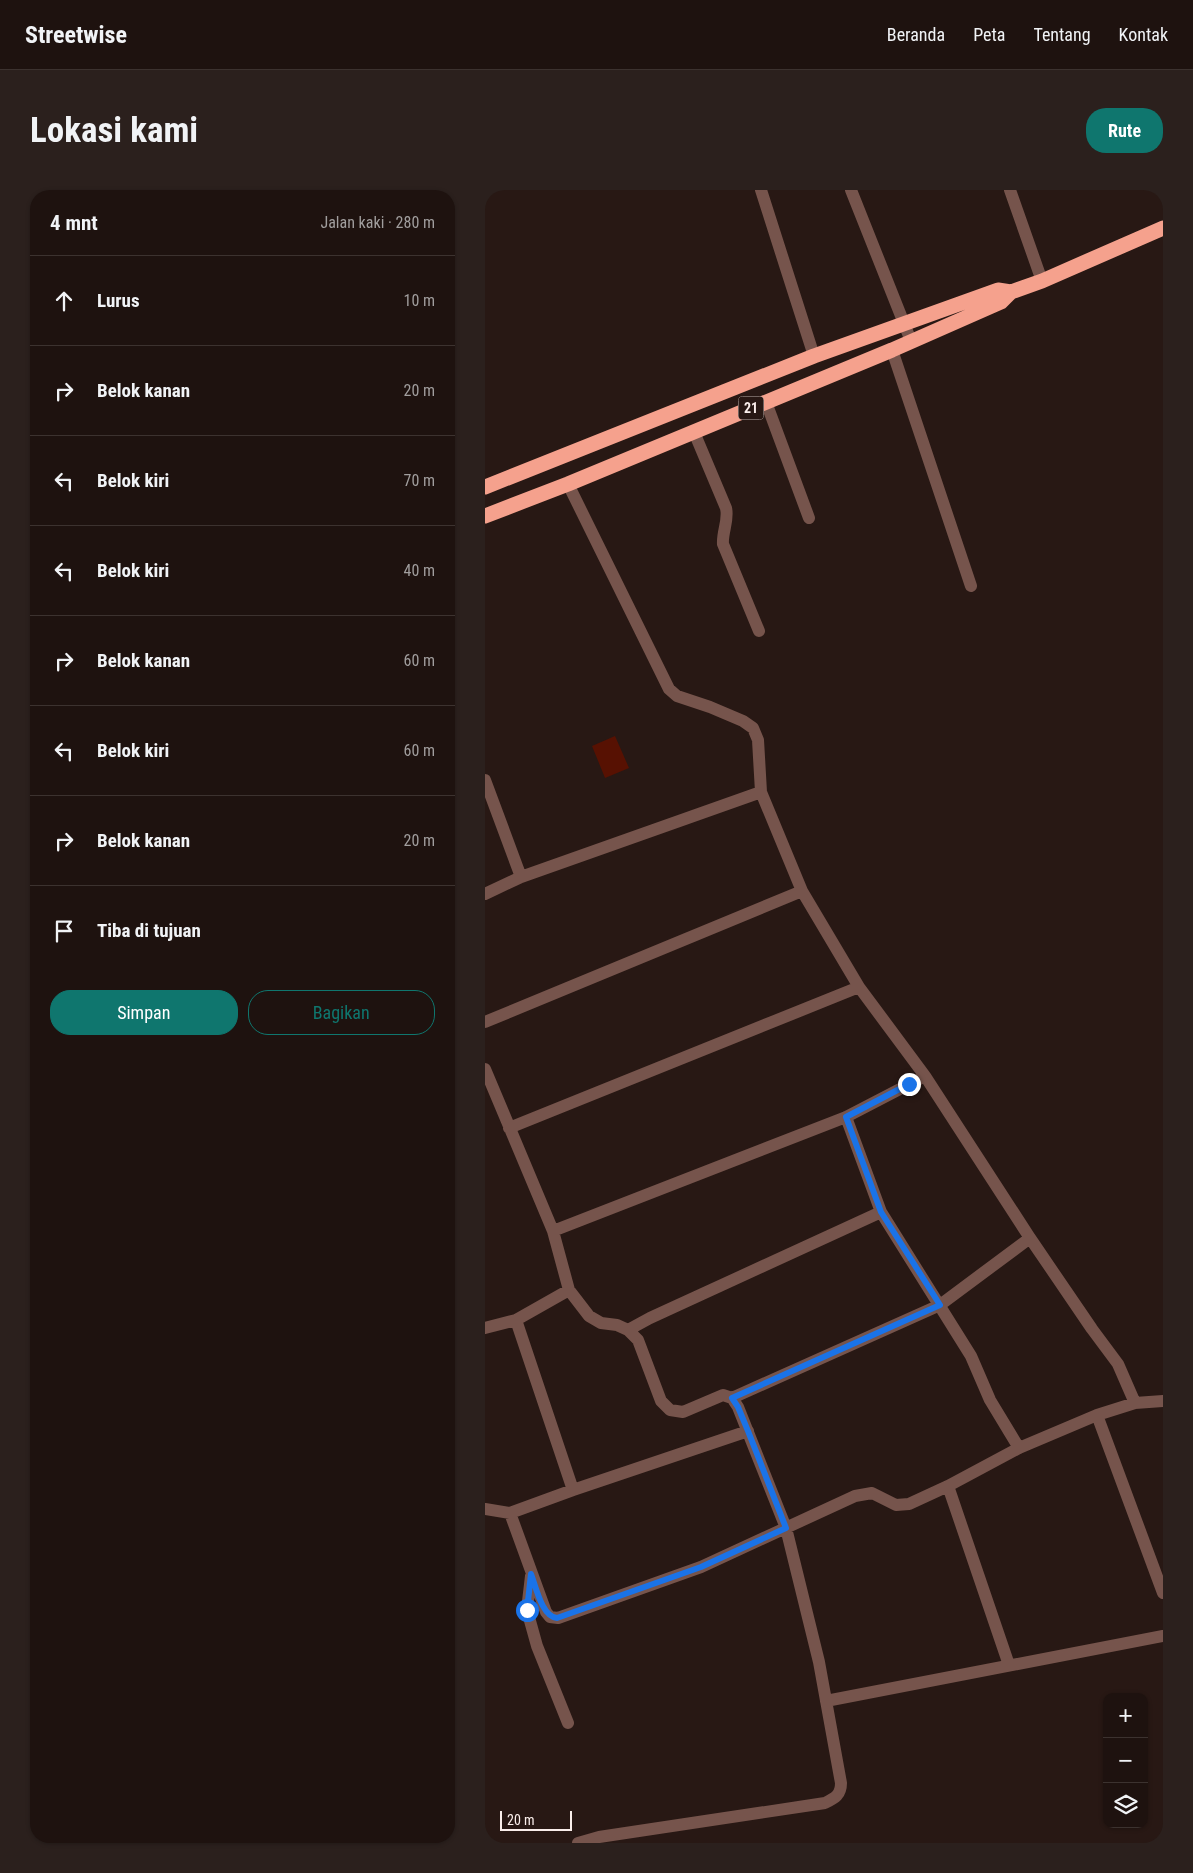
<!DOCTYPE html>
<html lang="id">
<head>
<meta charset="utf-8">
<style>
  :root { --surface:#1e120f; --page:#2b201d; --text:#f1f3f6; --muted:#a19e9e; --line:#3c322f; --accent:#0f766e }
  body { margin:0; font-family:"Roboto Condensed",sans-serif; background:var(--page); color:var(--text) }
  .controls { position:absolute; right:15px; bottom:15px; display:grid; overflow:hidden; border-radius:10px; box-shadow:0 1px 4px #0004 }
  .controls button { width:45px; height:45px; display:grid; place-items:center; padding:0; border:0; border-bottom:1px solid var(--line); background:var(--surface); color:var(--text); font:25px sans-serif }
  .scale { position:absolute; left:15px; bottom:12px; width:72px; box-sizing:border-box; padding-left:5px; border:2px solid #faeeeb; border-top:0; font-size:14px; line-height:18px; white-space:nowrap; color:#faeeeb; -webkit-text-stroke:4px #281814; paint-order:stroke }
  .stop { position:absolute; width:15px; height:15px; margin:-11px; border:4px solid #1a73e8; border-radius:50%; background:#fff }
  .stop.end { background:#1a73e8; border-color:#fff; box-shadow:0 1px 5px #0008 }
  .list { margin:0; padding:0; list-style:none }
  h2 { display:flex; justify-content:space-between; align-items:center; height:65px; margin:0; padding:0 20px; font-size:21px }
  h2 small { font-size:16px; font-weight:400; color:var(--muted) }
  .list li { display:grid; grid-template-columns:32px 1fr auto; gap:15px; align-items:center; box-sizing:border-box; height:90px; padding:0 20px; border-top:1px solid var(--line) }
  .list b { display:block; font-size:19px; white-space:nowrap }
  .list em { font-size:16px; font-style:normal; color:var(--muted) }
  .actions { display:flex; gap:10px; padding:15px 20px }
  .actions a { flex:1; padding:11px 0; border:1px solid var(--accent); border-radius:20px; text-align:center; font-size:18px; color:var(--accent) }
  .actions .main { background:var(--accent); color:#fff }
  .icon { flex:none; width:28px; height:28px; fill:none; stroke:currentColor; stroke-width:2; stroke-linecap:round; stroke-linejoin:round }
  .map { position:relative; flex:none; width:678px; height:1653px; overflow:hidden; border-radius:20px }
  header { display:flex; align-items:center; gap:30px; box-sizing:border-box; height:70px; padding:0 25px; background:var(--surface); border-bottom:1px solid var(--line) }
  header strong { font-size:24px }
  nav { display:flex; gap:28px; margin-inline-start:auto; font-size:18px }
  .intro { display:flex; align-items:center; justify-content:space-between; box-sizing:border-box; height:120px; padding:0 30px }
  h1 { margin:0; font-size:35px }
  .button { padding:12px 22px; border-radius:20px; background:var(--accent); color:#fff; font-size:18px; font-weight:700 }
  main { display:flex; gap:30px; padding:0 30px }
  aside { flex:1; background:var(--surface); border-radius:20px; box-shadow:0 1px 4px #0004 }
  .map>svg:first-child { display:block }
  .building { fill:#571102 }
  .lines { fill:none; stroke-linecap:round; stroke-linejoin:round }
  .street { stroke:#76544c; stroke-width:12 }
  .highway { stroke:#f5a18d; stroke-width:15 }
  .route { stroke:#1a73e8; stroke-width:6 }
  .labels { text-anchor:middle; stroke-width:4.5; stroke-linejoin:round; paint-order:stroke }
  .shield { fill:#281814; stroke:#bbaeaa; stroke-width:1 }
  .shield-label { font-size:14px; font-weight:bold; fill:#faeeeb }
</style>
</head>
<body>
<header>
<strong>Streetwise</strong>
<nav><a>Beranda</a><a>Peta</a><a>Tentang</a><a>Kontak</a></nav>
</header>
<div class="intro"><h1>Lokasi kami</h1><a class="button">Rute</a></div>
<main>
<aside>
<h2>4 mnt<small>Jalan kaki · 280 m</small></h2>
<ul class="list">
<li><svg class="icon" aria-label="ahead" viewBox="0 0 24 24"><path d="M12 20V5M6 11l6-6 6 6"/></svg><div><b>Lurus</b></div><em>10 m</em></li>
<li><svg class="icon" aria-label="right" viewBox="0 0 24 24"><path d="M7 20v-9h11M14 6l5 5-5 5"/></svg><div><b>Belok kanan</b></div><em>20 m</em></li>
<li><svg class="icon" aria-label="left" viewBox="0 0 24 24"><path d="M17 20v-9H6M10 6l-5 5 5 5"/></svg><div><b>Belok kiri</b></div><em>70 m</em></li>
<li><svg class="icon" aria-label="left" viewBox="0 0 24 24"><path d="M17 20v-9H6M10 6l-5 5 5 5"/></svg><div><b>Belok kiri</b></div><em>40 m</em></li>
<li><svg class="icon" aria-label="right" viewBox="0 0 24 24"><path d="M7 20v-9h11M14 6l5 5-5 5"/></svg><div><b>Belok kanan</b></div><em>60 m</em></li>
<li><svg class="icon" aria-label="left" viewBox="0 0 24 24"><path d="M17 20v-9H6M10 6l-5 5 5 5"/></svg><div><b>Belok kiri</b></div><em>60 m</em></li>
<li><svg class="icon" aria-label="right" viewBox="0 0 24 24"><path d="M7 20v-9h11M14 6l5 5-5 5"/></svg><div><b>Belok kanan</b></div><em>20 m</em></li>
<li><svg class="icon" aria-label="arrive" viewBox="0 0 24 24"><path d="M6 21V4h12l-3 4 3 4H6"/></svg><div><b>Tiba di tujuan</b></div></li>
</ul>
<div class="actions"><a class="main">Simpan</a><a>Bagikan</a></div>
</aside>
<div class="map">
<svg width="678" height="1653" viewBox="0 0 678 1653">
  <rect width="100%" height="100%" fill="#281814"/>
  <path class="building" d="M130 546 144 578 120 588 107 556Z"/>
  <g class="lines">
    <path class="street" d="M276 0 329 166
      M366 0 426 151
      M525 0 557 91
      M407 160 486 396
      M281 212 324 328
      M209 242 241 318C244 330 237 342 238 354L274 441
      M83 294 184 499 192 506 225 517 258 531 268 538 273 550 276 602 317 701 374 797 440 886 545 1048 607 1139 633 1174 650 1213
      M0 590 36 687
      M0 704 36 687 276 602
      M0 832 317 701
      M0 879 68 1041 84 1100 104 1126 116 1133 132 1135 143 1140 153 1150 176 1211 185 1220 198 1222 238 1205 247 1208 253 1217 301 1338 334 1472 356 1593C356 1605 350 1608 340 1613L114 1647 93 1653
      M361 927 396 1022 486 1166 505 1210 534 1258
      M24 938 374 797
      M68 1041 361 927 440 886
      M31 1130 88 1300
      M0 1138 31 1130 84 1100
      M143 1140 165 1128 396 1022
      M247 1208 455 1115 545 1048
      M612 1225 678 1403
      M463 1296 524 1475
      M0 1319 25 1323 88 1300 263 1241
      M25 1323 61 1422 65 1427 73 1428 216 1377 370 1306 387 1303 411 1315 424 1314 463 1296 534 1258 612 1225 650 1213 678 1211
      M46 1386 42 1420 52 1456 83 1533
      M341 1511 678 1446"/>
    <path class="highway" d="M0 297 329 166 513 100 526 102 557 91 678 38
      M0 326 83 294 407 160 516 112 526 102"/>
  </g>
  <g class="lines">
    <path class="route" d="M42 1420 46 1384C51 1397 57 1427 72 1428L216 1377 301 1338 263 1241 253 1217 247 1208 455 1115 396 1022 361 927 424 894"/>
  </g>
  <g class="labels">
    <rect class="shield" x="253.5" y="206.5" width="25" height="23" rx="4"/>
    <g class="shield-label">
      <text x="266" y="223">21</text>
    </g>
  </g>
</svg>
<div class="controls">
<button>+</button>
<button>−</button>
<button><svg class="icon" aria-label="layers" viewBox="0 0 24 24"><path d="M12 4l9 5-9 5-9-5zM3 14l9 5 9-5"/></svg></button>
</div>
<div class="scale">20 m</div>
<div class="stop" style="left:42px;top:1420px"></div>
<div class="stop end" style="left:424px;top:894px"></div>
</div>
</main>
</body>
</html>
